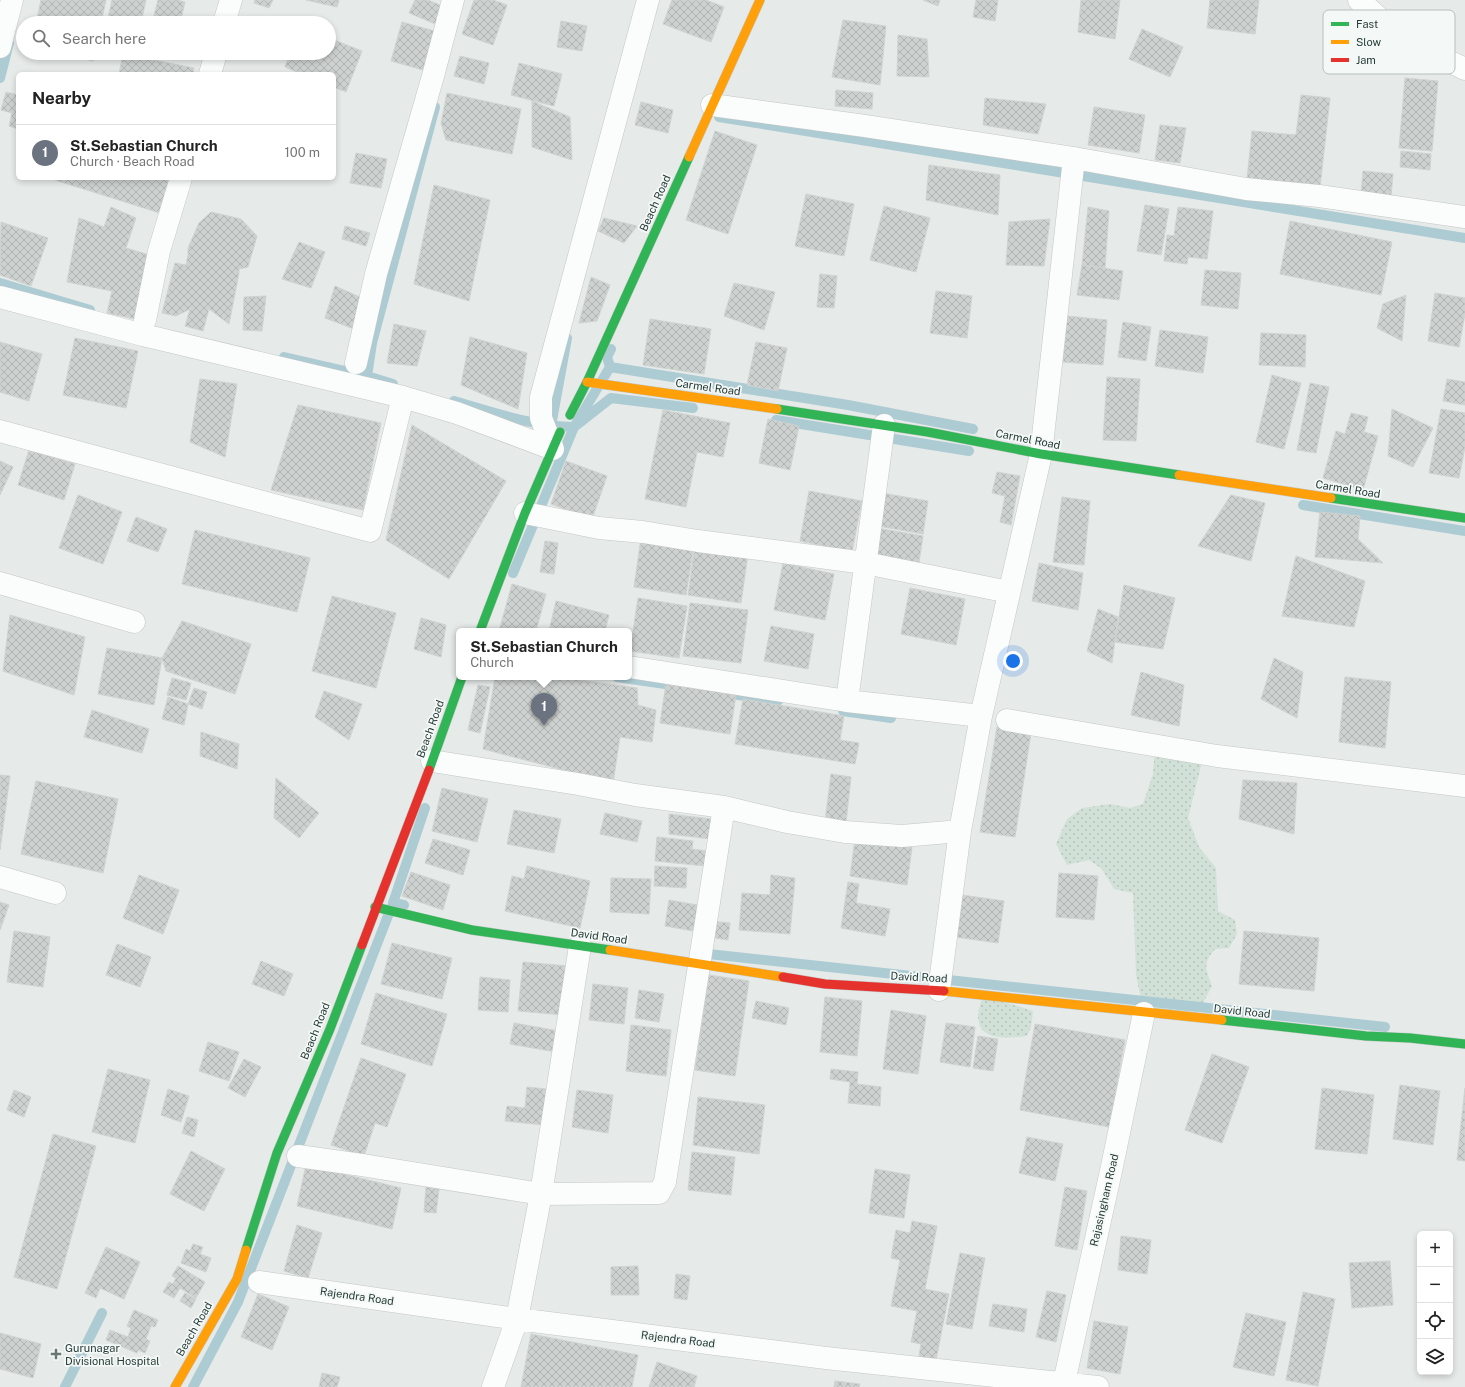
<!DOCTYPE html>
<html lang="en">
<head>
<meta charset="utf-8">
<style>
  :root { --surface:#fff; --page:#f2f2f2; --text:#222; --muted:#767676; --line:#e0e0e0; --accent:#7c3aed }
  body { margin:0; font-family:"Public Sans",sans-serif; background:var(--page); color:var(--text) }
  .controls { position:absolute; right:12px; bottom:12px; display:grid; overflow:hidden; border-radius:6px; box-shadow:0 2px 6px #0003 }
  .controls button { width:36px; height:36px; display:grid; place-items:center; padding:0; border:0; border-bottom:1px solid var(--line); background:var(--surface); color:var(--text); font:20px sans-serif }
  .you { position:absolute; left:1013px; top:661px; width:14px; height:14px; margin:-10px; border:3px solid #fff; border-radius:50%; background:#1a73e8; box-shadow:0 0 0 6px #1a73e833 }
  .badge { display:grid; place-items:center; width:26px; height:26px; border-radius:50%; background:var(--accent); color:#fff; font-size:13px; font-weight:700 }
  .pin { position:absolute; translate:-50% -33px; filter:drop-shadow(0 1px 2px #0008) }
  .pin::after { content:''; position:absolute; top:21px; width:14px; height:12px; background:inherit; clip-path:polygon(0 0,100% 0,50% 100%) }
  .popup { position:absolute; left:456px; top:628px; width:176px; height:52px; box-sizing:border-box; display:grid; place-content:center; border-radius:6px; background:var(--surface); filter:drop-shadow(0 1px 3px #0005); font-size:13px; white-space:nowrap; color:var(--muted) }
  .popup b { font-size:15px; color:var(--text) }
  .popup::after { content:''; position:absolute; left:50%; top:100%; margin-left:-8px; border:8px solid transparent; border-top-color:var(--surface) }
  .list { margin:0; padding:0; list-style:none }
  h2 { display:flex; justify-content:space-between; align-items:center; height:52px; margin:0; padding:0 16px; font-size:17px }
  h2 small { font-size:13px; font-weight:400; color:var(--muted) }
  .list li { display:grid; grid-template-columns:26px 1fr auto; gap:12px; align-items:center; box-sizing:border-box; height:56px; padding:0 16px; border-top:1px solid var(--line) }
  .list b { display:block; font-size:15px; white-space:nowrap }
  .list p { margin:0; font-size:13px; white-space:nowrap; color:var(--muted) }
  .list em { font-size:13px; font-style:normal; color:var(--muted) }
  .icon { flex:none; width:22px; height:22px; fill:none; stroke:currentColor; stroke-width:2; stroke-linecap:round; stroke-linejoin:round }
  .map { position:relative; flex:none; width:1465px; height:1387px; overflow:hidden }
  .search { position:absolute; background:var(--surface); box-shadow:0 2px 6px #0003; left:16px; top:16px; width:320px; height:44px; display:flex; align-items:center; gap:10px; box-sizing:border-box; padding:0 14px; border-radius:22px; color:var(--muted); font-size:15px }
  .panel { position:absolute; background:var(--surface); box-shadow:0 2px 6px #0003; left:16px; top:72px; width:320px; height:108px; border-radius:6px }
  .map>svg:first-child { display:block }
  .grass { fill:url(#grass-dots) }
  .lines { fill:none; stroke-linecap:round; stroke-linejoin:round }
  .stream { stroke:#accbd3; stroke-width:10 }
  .building { fill:url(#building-cross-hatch); stroke:#cfd3d1 }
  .street-casing { stroke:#c3c7c5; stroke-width:23 }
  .fast-casing { stroke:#c3c8c6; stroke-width:10 }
  .slow-casing { stroke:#c3c8c6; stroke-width:10 }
  .jam-casing { stroke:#c3c8c6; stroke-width:10 }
  .street { stroke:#fbfcfc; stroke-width:22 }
  .fast { stroke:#30b455; stroke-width:9 }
  .slow { stroke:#ff9f0a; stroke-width:9 }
  .jam { stroke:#e5322d; stroke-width:9 }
  .poi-dot { fill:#697875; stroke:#f4f9f7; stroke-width:1.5 }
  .labels { text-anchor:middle; stroke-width:3.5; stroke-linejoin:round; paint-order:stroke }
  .street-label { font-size:11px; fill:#263b37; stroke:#f4f9f7 }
  .poi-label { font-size:11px; fill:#263b37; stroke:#f4f9f7; text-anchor:start }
  .key { fill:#f4f9f7; stroke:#b6c0bd; stroke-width:1 }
  .key-label { font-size:11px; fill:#263b37 }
</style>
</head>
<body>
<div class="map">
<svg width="1465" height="1387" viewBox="0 0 1465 1387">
  <defs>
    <pattern id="grass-dots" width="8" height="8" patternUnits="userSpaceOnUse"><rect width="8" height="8" fill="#d1e1d7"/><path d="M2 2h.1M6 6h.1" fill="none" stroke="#b3c2b9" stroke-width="1.8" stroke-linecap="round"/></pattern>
    <pattern id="building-cross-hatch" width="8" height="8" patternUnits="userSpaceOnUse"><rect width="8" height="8" fill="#cdd1d0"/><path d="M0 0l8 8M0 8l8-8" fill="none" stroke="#b0b4b3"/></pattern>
  </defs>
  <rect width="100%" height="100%" fill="#e6eae8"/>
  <path class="grass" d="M1155 746 1204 754 1188 818 1199 847 1216 868 1218 911 1235 920 1237 934 1229 948 1215 949C1202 964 1206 969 1212 986L1195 1018 1144 1013 1136 975 1133 893 1114 889 1102 869 1089 860 1067 865 1056 844 1067 819 1082 808 1110 804 1130 808 1143 804 1153 774Z
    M983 995 1033 1011 1031 1027 1027 1036C1014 1038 983 1041 979 1023 976 1014 981 1003 983 995Z"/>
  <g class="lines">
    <path class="stream" d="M0 78 9 43
      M719 117 1465 238
      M0 283 90 310
      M284 357 367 376 393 384
      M610 367 848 405 973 429
      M367 376 372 343 435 107
      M454 401C495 413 532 426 574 427L610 367 607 357 611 349
      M776 420 969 451
      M551 426 567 338
      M1303 505 1465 531
      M513 573 574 427 611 398 693 408
      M617 677 679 686
      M719 692 778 701
      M843 711 891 718
      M404 905 393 903 425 808
      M699 953 1385 1027
      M65 1387 102 1313
      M193 1387 238 1302 391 908"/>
  </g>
  <path class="building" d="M41 0H106L101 23H36Z
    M112 0H146L141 23H107Z
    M158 0H177L185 2 180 23H152Z
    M255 0H273L269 8 254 3Z
    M306 0H339L337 7Z
    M415 0H428L447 8 440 26 409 13Z
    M474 0H493L507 5 493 45 462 34Z
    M672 0H706L724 7 711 42 663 24Z
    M923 0H940L938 6Z
    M976 0H998L995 21 973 17Z
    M1081 0H1120L1115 39 1078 32Z
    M1210 0H1259L1255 34 1207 28Z
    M843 20 886 26 880 85 832 77Z
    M561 21 587 26 582 51 557 47Z
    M402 22 438 32 427 71 391 61Z
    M1142 29 1183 47 1170 77 1129 59Z
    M898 35 927 39 929 77 897 76Z
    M329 38 362 51 346 92 334 87V74H302L285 67 290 53H329Z
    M60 53H94L93 61Z
    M123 54 194 68 193 74H119Z
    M460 56 489 63 484 84 454 76Z
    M519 63 562 74 554 106 511 95Z
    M1405 78 1438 81 1432 151 1399 148Z
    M836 90 873 93 872 109 835 106Z
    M6 92 18 95V129L9 126 12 113 1 110Z
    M447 93 521 109 512 154 446 140 441 123Z
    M1301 95 1330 98 1319 196 1246 189 1252 131 1296 135Z
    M985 98 1046 104 1038 134 983 125Z
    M532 101 570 117 572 160 532 147Z
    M641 102 673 110 668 133 635 125Z
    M1094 107 1145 115 1139 153 1088 145Z
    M1160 125 1186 128 1180 163 1155 160Z
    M715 131 757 145 728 234 686 220Z
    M1401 151 1431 154 1430 170 1400 167Z
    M356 153 387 159 381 188 350 183Z
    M929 165 1000 175 998 215 926 200Z
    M1363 171 1393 174 1391 197 1361 194Z
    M56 178H174L163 214 55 180Z
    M434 185 490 200 469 301 414 284Z
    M806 194 854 204 844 256 795 246Z
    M1145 205 1169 209 1161 255 1137 251Z
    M884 206 930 218 916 272 870 260Z
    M111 207 136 218 126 248 153 256 135 319 107 313 112 291 67 282 79 218 104 227Z
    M1088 207 1109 211 1105 268 1082 265Z
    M1178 207 1213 211 1207 259 1188 257 1187 264 1164 261 1167 235 1174 236Z
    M211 212 241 219 257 236 248 267 239 269V273L229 324 209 309 203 331 185 326 190 309 176 316 162 313 175 263 186 265 188 255V248L199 223Z
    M604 218 637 226 624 243 598 231Z
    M1050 219 1044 266 1006 265 1009 222Z
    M1290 221 1392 242 1381 295 1280 274Z
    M1 222 48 238 31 286 0 275Z
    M345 226 370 233 366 246 342 239Z
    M299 242 325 252 311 288 282 279Z
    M1082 265 1123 271 1119 300 1077 295Z
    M1205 270 1241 273 1238 309 1201 305Z
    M820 274 837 276 834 308 817 307Z
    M591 277 610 285 597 321 579 323Z
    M734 283 775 292 764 330 724 316Z
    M335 286 362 298 354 329 325 318Z
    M936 291 972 296 967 338 930 333Z
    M1435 293 1465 298V314L1459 347 1428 341Z
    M1406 295 1402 341 1377 328 1383 304Z
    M266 296 262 331 243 330 244 297Z
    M1067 316 1107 320 1103 365 1063 362Z
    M650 319 711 329 704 374 643 365Z
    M1123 322 1151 327 1146 361 1118 357Z
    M394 324 426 331 417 366 387 363Z
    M1160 330 1208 337 1203 373 1155 366Z
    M1261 333 1306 335 1305 367 1259 365Z
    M470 337 527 353 518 409 461 385Z
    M75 338 138 351 126 408 63 395Z
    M0 342 42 354 29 401 0 392Z
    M756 342 787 348 778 391 747 385Z
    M1272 375 1301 383 1284 449 1256 442Z
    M1107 377 1140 379 1136 441 1103 440Z
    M200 379 237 384 225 457 190 442Z
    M1447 379 1465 382V405L1443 401Z
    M1310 383 1329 387 1316 453 1297 450Z
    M298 405 381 423 363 510 271 490Z
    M1392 409 1433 428 1413 467 1388 456Z
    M1441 409 1465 413V447L1459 478 1429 473Z
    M663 410 730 423 723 457 697 452 686 507 645 499Z
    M1351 413 1368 417 1364 432 1378 436 1363 490 1323 478 1336 431 1345 434Z
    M768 419 799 426 790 470 759 463Z
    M412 425 506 481 449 579 386 540Z
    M29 450 75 464 64 500 18 485Z
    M0 461 13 467 0 495Z
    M566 461 607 476 592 519 551 504Z
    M997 472 1020 476 1011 525 1000 522 1005 496 992 493Z
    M809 491 862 501 852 552 800 541Z
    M882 493 928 501 923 534 878 526Z
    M78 495 122 512 103 564 59 548Z
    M1231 495 1265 503 1251 561 1198 546Z
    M1062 497 1090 501 1084 565 1053 562Z
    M1320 512 1360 516 1358 539 1383 563 1315 557Z
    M136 517 167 529 158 552 127 541Z
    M877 528 923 536 918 569 872 561Z
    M195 530 310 558 297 612 182 584Z
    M641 538 694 545 686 595 634 587Z
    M545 541 558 543 554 574 540 572Z
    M695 545 748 554 741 603 688 595Z
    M1296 556 1365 581 1354 627 1282 616Z
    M783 563 834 574 825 620 774 610Z
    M1039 563 1083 573 1078 610 1032 601Z
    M512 584 546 594 536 631H499Z
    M1124 585 1175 598 1163 649 1115 642Z
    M910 588 965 599 956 645 901 634Z
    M332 596 396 613 376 688 312 671Z
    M638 598 687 606 679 658 630 651Z
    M556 601 609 615 605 631H549Z
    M690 603 748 610 741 663 683 656Z
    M1098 609 1118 617 1112 663 1087 651Z
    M10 615 85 637 74 695 3 671Z
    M421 618 446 625 441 657 414 649Z
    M182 621 251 644 235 694 166 671 162 658Z
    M771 626 814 634 808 669 764 661Z
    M107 648 162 658 154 705 98 694Z
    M1274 658 1303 672 1297 718 1261 699Z
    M1141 672 1184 685 1179 726 1131 715Z
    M495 677H558L637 688 638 705 656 710 652 742 620 737 613 783 483 749Z
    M1345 677 1391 682 1385 748 1339 742Z
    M172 678 191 683 186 700 167 695Z
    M666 684 736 695 730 734 660 723Z
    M478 685 490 687 480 733 468 730Z
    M194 688 207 692 202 709 188 704Z
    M324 691 362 704 349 740 315 717Z
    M168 697 188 704 184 725 162 719Z
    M743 699 844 716 840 740 859 743 855 764 735 744Z
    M92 710 149 729 142 753 84 737Z
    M997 727 1031 733 1015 837 980 832Z
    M201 732 239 744 237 769 200 756Z
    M831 774 851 777 846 823 825 821Z
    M0 775 10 776 0 850Z
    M276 778 319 813 299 838 274 818Z
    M1243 780 1297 783 1294 834 1239 819Z
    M36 781 118 799 103 873 21 854Z
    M442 788 488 799 477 842 432 831Z
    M514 810 561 819 554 853 507 844Z
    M605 813 642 821 637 842 600 834Z
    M669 814 712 819 711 839 669 834Z
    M657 837 693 841 692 849 707 851 706 866 655 861Z
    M433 839 470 850 463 875 425 863Z
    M855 839 912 847 907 885 850 876Z
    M527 866 590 881 580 928 505 911 512 876 524 879Z
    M655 866 687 868 686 888 654 886Z
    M411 872 450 885 443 910 402 896Z
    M1059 873 1098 876 1094 920 1056 917Z
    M139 875 179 890 163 934 123 918Z
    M771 875 795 878 790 934 739 930 742 893 770 895Z
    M611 878 651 879 649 914 610 912Z
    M848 882 859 884 856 903 890 909 885 936 841 928Z
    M962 895 1004 901 998 943 955 937Z
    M669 900 703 906 699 932 665 926Z
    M0 902 9 905 0 930Z
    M710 921 730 923 728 940 709 937Z
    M14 931 50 937 43 987 7 982Z
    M1244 931 1319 938 1314 991 1239 984Z
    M392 943 452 958 442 999 381 984Z
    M117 944 151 957 140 987 106 975Z
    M261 961 293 974 284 996 252 984Z
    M523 962 568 966 564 1015 518 1011Z
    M709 975 749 981 735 1076 695 1070Z
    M480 977 510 980 508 1012 478 1010Z
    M593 984 628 988 624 1024 589 1020Z
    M639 990 664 994 659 1022 635 1018Z
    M376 993 447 1014 432 1066 361 1044Z
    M825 997 862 1001 857 1056 820 1052Z
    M756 1001 789 1008 786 1025 752 1018Z
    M891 1010 926 1016 918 1074 883 1069Z
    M514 1023 559 1031 556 1052 510 1044Z
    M946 1023 975 1027 970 1067 940 1062Z
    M1035 1024 1125 1040 1109 1127 1020 1110Z
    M631 1025 671 1030 666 1076 626 1071Z
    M978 1036 998 1039 993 1071 973 1068Z
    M208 1042 239 1052 229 1081 199 1071Z
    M1212 1054 1249 1067 1222 1143 1185 1130Z
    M361 1058 406 1074 387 1127 375 1123 364 1156 331 1145Z
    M244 1059 261 1067 245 1097 228 1088Z
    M108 1069 150 1080 135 1143 92 1132Z
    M831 1069 858 1072 857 1084 881 1087 880 1106 848 1103 850 1082 830 1079Z
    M1400 1085 1440 1091 1433 1145 1393 1139Z
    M527 1087 546 1089 543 1125 505 1121 507 1106 525 1108Z
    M1322 1088 1374 1095 1367 1154 1315 1149Z
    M1465 1088V1161L1457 1160Z
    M168 1089 189 1096 181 1122 161 1115Z
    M14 1090 31 1097 24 1117 7 1110Z
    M577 1090 613 1095 608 1133 572 1127Z
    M698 1097 765 1105 759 1154 693 1145Z
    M187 1117 198 1120 194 1137 182 1133Z
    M53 1134 96 1146 57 1289 14 1277Z
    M1027 1137 1063 1144 1055 1181 1019 1173Z
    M191 1151 225 1169 204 1211 170 1194Z
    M692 1152 735 1157 731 1195 688 1190Z
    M306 1165 401 1188 392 1229 297 1206Z
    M875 1169 910 1175 904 1218 869 1213Z
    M426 1187 439 1189 436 1213 424 1212Z
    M1065 1187 1087 1191 1077 1250 1055 1246Z
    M912 1221 937 1226 925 1289 949 1294 936 1360 919 1356 921 1344 911 1342 917 1311 891 1306 900 1260 891 1258 896 1230 910 1233Z
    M297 1225 322 1233 308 1278 284 1271Z
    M1121 1236 1151 1240 1147 1274 1118 1270Z
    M193 1244 203 1247 200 1254 211 1258 206 1272 181 1263 186 1249 190 1251Z
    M106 1247 140 1262 124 1299 100 1288 96 1298 85 1293Z
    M960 1253 985 1258 972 1329 946 1324Z
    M1390 1261 1393 1305 1352 1308 1349 1263Z
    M178 1266 205 1282 196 1298 180 1288 174 1298 163 1292 169 1282 173 1284 176 1278 172 1276Z
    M638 1266 639 1295H611V1267Z
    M676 1274 690 1276 687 1300 674 1298Z
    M1047 1291 1066 1295 1056 1342 1036 1337Z
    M1303 1292 1335 1299 1318 1386 1286 1380Z
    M185 1293 196 1299 191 1308 180 1301Z
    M258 1294 289 1307 272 1350 241 1337Z
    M993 1304 1027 1309 1024 1332 989 1326Z
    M134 1310 158 1320 155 1327 151 1326 146 1339 150 1341 145 1353 138 1350 137 1353 106 1340 110 1330 128 1337 131 1328 127 1326Z
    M1246 1313 1286 1322 1274 1376 1233 1367Z
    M1094 1321 1128 1327 1120 1374 1087 1368Z
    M0 1333 41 1344 33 1378 0 1369Z
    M531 1334 638 1355 632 1387H521Z
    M657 1362 697 1376 694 1387H649Z
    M322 1373 340 1377 337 1387H319Z
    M835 1381 860 1384 859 1387H834Z"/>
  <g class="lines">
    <defs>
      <path id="street" d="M1359 0 1402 39 1465 69
        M224 23 231 0
        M0 47 12 0
        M210 74 216 53
        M712 105 865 126 1074 158 1246 189 1319 196 1465 217
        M0 297 143 335 403 397 457 413 553 449
        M145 320 159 251 181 178
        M356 363 376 274 433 76 453 0
        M0 431 370 531 403 397
        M553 449 541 418V397L648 0
        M525 513 599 528 643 532 698 541 865 563 1009 592
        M0 583 134 622
        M629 667 847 701 981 716
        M847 701 884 425
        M1007 720 1217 756 1465 786
        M432 761 578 784 635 795 724 807 787 822 845 832 902 836 960 831
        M0 877 55 893
        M939 990 960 831 981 716 1041 454 1074 158
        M298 1156 362 1165 541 1194 659 1193 665 1182 724 807
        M259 1282 517 1319 826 1358 1098 1387
        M493 1387 517 1319 541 1194 580 946
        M1063 1387 1111 1171 1144 1013"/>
      <path id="fast" d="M777 409 928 432 1041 454 1179 475
        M570 415 587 382 689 157
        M1331 498 1465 518
        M480 631 525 513 560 432
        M429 770 462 677
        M375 907 472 930 610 950
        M1222 1020 1366 1036 1410 1038 1465 1044
        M246 1250 277 1153 330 1029 362 945"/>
      <path id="slow" d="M689 157 760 0
        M587 382 777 409
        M1179 475 1331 498
        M610 950 783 977
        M944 991 1222 1020
        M175 1387 237 1279 246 1250"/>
      <path id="jam" d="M362 945 429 770
        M783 977 825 984 944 991"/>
    </defs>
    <use href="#street" class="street-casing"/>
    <use href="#fast" class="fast-casing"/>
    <use href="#slow" class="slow-casing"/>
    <use href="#jam" class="jam-casing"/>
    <use href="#street" class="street"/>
    <use href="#fast" class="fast"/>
    <use href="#slow" class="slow"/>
    <use href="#jam" class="jam"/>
  </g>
  <path class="poi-dot" d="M54 1348h4v4h4v4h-4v4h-4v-4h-4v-4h4z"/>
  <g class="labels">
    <g class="street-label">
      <text transform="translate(655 203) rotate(-66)" y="4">Beach Road</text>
      <text transform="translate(708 387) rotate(8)" y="4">Carmel Road</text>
      <text transform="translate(1028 439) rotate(11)" y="4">Carmel Road</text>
      <text transform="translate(1348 489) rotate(9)" y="4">Carmel Road</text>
      <text transform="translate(430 729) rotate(-70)" y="4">Beach Road</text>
      <text transform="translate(599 936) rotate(8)" y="4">David Road</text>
      <text transform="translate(919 977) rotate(3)" y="4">David Road</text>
      <text transform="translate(1242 1011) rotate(6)" y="4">David Road</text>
      <text transform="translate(315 1031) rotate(-68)" y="4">Beach Road</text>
      <text transform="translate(1104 1200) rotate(-77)" y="4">Rajasingham Road</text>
      <text transform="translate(357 1296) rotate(8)" y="4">Rajendra Road</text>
      <text transform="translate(194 1329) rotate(-60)" y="4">Beach Road</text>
      <text transform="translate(678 1339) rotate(7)" y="4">Rajendra Road</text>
    </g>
    <g class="poi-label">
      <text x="65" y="1352">Gurunagar<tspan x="65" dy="13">Divisional Hospital</tspan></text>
    </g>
  </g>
  <rect x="1323" y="10" width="132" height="64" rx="6" class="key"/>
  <rect x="1331" y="22" width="18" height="4" fill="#30b455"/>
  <rect x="1331" y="40" width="18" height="4" fill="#ff9f0a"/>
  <rect x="1331" y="58" width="18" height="4" fill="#e5322d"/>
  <g class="key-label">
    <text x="1356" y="28">Fast</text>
    <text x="1356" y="46">Slow</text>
    <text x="1356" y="64">Jam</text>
  </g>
</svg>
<div class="controls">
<button>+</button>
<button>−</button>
<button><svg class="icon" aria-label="locate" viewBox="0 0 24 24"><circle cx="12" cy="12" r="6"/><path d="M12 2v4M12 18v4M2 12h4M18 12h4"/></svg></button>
<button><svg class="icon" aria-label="layers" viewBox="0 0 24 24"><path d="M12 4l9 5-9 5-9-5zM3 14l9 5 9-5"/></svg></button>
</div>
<div class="you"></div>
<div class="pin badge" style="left:544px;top:726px;background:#6b7280">1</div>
<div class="popup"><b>St.Sebastian Church</b>Church</div>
<div class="search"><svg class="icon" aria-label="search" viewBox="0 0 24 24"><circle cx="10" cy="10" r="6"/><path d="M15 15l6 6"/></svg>Search here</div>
<section class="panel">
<h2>Nearby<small></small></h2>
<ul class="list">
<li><span class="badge" style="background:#6b7280">1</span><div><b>St.Sebastian Church</b><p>Church · Beach Road</p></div><em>100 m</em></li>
</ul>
</section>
</div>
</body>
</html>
